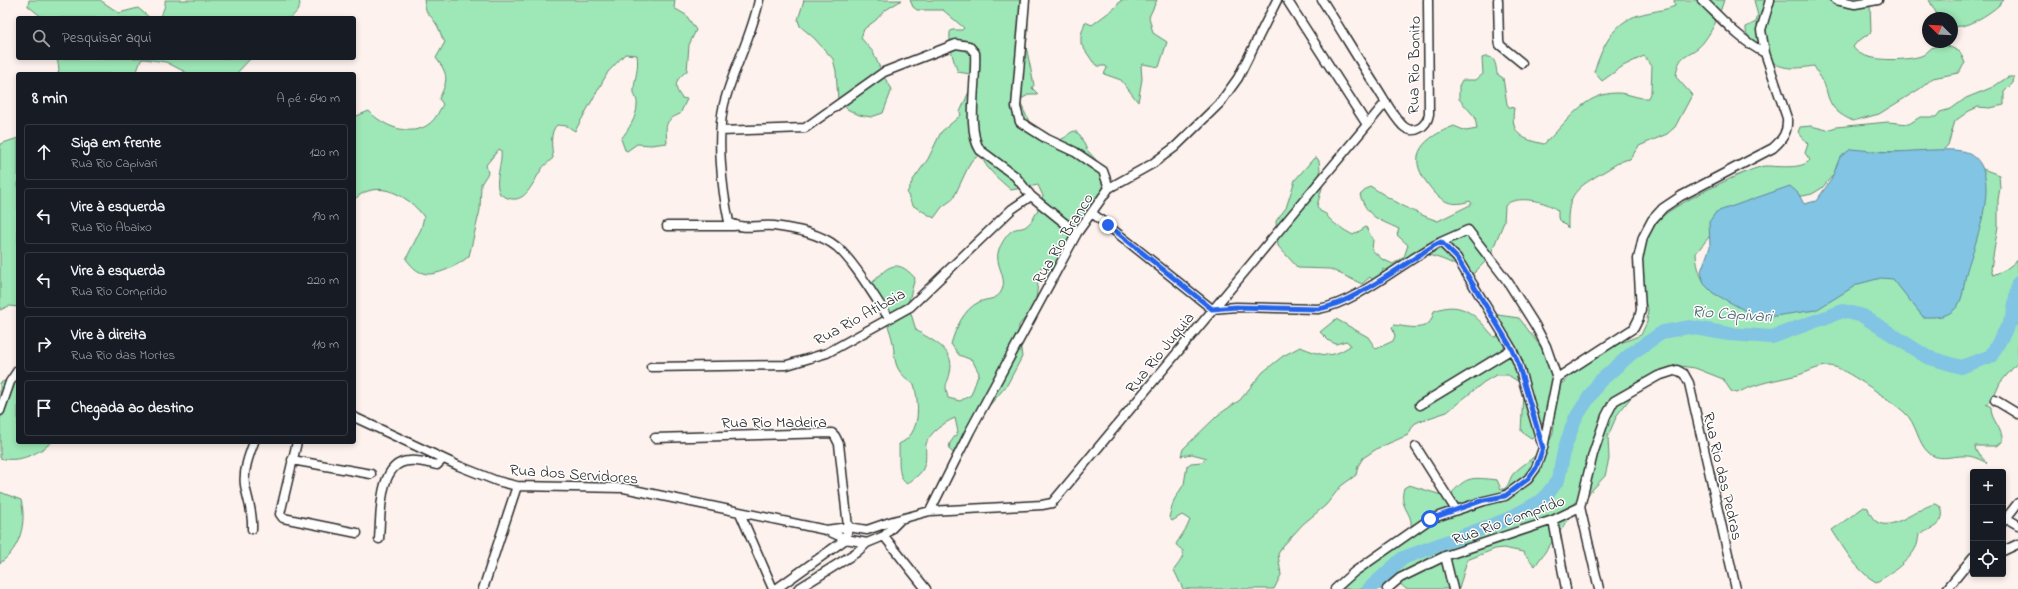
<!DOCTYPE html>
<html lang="pt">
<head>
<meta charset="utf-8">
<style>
  :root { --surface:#171b24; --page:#242831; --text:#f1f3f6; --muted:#9ea1a6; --line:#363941 }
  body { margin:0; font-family:"Indie Flower",sans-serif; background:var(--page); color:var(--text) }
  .controls { position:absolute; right:12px; bottom:12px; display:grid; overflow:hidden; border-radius:4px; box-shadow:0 2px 6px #0003 }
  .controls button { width:36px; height:36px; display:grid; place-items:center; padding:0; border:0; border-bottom:1px solid var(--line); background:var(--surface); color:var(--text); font:20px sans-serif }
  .compass { position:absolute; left:1922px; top:12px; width:36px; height:36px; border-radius:50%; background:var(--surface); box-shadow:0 2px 6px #0003; rotate:294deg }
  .stop { position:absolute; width:12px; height:12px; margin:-9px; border:3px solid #2563eb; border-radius:50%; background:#fff }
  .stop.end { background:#2563eb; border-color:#fff; box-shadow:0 1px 4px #0008 }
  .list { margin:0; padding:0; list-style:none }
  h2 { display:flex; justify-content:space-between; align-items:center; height:52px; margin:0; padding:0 16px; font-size:17px }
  h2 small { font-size:13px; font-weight:400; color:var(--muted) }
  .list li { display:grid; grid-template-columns:26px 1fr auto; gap:12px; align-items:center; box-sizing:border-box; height:56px; margin:0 8px 8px; padding:0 8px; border:1px solid var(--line); border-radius:4px }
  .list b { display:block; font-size:15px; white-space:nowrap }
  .list p { margin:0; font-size:13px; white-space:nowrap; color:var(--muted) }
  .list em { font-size:13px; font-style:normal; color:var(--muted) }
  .icon { flex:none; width:22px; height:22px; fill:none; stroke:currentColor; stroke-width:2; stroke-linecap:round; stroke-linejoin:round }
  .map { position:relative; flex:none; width:2018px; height:589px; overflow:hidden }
  .search { position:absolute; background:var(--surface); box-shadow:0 2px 6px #0003; left:16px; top:16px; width:340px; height:44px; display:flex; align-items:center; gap:10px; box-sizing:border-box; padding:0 14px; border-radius:4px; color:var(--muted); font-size:15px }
  .panel { position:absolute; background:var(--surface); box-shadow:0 2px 6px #0003; left:16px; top:72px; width:340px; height:372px; border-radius:4px }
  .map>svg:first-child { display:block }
  .green { fill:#9ee7b7; stroke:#648971 }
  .water { fill:#82c4e3; stroke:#5f8799 }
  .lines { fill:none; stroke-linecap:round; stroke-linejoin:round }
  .river { stroke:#82c4e3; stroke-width:14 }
  .minor-casing { stroke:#2b2b2b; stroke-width:11 }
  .minor { stroke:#fff; stroke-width:8 }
  .route { stroke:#2563eb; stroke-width:5 }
  .labels { text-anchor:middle; stroke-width:3; stroke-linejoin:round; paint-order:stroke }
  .street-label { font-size:16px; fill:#2b2b2b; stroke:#fff }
  .water-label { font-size:17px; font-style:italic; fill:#49616b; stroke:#fff }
</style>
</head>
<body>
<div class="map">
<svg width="2018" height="589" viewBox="0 0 2018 589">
  <rect width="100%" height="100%" fill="#fdf2ed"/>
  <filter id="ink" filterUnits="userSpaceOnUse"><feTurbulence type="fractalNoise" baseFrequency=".025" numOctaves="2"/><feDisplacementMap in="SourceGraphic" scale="8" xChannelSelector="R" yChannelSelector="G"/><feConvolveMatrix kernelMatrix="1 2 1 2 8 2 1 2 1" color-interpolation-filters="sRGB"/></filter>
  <g filter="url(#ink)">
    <path class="green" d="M29 0H100L119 13 138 8 150 18H43L28 6Z
      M165 0H299C302 8 296 12 291 18H157C162 15 166 6 165 0Z
      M424 0H675L674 8 686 15 696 30 689 45 687 71C676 79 672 86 682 98L687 99 680 114C663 121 666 126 667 143L651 145 637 144 627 151 625 150 621 139C628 130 637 117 637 105 638 99 633 95 634 89 635 77 639 68 637 55L625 54 608 72 575 131 567 126 557 125C549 132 552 148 553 158 549 162 544 165 541 170 531 185 524 210 500 194 493 182 503 163 501 150L499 149 486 165 488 173 481 184 480 210 469 256C461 264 434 278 423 273 415 271 411 265 406 259L421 229 424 217C413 201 389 184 368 191 363 192 358 197 354 199V117L369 111C382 126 411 138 429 124 436 119 439 111 443 104L439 99C448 80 449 75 436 58L445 42C440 36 440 28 435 22 427 10 427 18 424 0Z
      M804 0H902L884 11 876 20 864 29 861 38 873 52 884 77 892 89 883 113 871 117 859 115 847 109 838 100 836 71 833 59 814 38 800 26 798 20Z
      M910 0H1027L1028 33 1026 46 1034 85 1032 88 1038 94H1030L1021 99 1020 102 1037 139C1047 141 1055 143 1064 138 1068 136 1069 132 1075 131L1080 135 1087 150 1107 172 1104 198 1101 207 1094 215 1091 222 1073 233 1066 244 1056 269 1053 288 1052 278 1044 267 1040 268 1035 307 1019 325V335L1022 357 1007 385 989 406 958 452 953 453 949 449 950 443 958 432 955 418C945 422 929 433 926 444 925 451 927 460 924 466 922 474 913 479 907 484 896 477 900 456 899 444 922 434 919 403 914 384 887 367 899 355 889 329 884 315 874 302 866 289 884 272 893 253 915 278L908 304 916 330C932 341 956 349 950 373 947 387 944 381 948 398L960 401 971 395 979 373 972 360 959 355 951 344C956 328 963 310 979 302 988 298 997 301 1002 290 1008 276 993 264 999 249 1002 243 1007 233 1013 230 1016 228 1021 229 1025 227 1035 221 1039 206 1043 196L1038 185 1011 190C1000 180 984 168 981 154L971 161 953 199 942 207 934 218 912 205 907 193 913 180 928 159 941 132 961 115 960 112 975 78 970 74 958 72C953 60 949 46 950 32L952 30H962L964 28 943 10H917L913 7Z
      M1121 0H1157L1149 17 1153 33 1167 42 1159 67 1143 64 1141 66 1142 79 1138 102 1121 80 1104 74 1107 68 1106 66H1098L1093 62 1081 44V35L1085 22 1092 25 1116 7Z
      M1674 0H1724C1720 13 1714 28 1705 40 1693 58 1678 49 1676 77L1692 95 1675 127 1667 134 1639 146 1630 159C1619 161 1614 166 1605 171 1577 188 1567 192 1568 228L1558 218V211C1549 201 1514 194 1505 206L1504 222 1489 258 1471 276C1457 264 1442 258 1424 254L1391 273 1383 269 1381 285 1376 284 1370 277 1362 284 1330 269 1298 268 1278 246 1276 221 1286 208 1295 180 1314 158H1317L1319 161 1322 188 1317 206 1320 211 1326 214C1331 223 1344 230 1353 235L1366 227 1373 240 1372 250 1382 259 1393 264 1404 257 1408 245 1397 235 1399 229C1378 219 1368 218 1360 195L1370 186C1392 200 1413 213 1438 221L1472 204 1470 201C1449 208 1439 200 1427 183 1405 154 1425 137 1454 126L1466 131 1477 129 1475 117 1459 99V86L1462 80H1476L1483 74 1482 58C1495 53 1496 65 1497 74L1503 78 1507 104 1509 107 1514 108C1510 134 1521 139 1544 144 1567 123 1583 93 1617 93 1628 93 1638 99 1648 98L1651 91 1652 66 1644 56 1623 66 1602 81 1594 72C1602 48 1613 22 1639 15 1652 11 1663 11 1675 6Z
      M1754 0H1873L1870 3 1871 32 1857 42 1853 47C1862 63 1906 61 1921 56 1927 54 1931 46 1937 46 1946 44 1953 48 1960 52L1965 63 1958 73 1933 78 1921 88 1879 114 1853 121C1836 113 1830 107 1826 89 1824 82 1818 73 1814 66 1800 68 1784 71 1771 61 1766 58 1764 50 1760 46 1753 39 1745 38 1746 27L1756 22 1758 16Z
      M1929 0H2004C1995 11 1966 30 1952 26V18H1939Z
      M57 58H251L236 74H189L166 62 144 59 141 60 136 74H58L59 69Z
      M2008 77H2014L2013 83 2004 92V105L1990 108 1978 107 1969 111 1955 121 1948 145 1942 151 1921 153 1873 151 1846 160 1822 188 1812 194 1803 196 1767 195 1716 224 1709 237 1696 253C1697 274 1705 292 1727 298L1975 166 1999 175 2000 188 1998 200V226L1991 269 1993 275 2005 270 2018 260V362L2000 383 1993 399 1986 404 1991 407C1990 420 2004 429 2002 442L1996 446H1975L1976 451 1987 463C1981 460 1973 456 1967 456 1954 455 1939 462 1929 453 1917 443 1917 423 1904 412 1893 402 1848 371 1835 367 1822 363 1810 372 1798 375 1776 380 1757 383 1737 393L1731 391 1723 379 1695 368 1680 366 1668 368 1636 391 1617 415 1608 436 1609 459 1605 476 1580 503 1535 566 1523 552 1503 548 1495 549 1467 560 1459 589H1406L1397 581 1386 589H1337L1411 527C1413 512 1398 508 1404 488L1409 485 1448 497C1467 476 1469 477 1497 480L1501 489H1504C1510 485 1509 478 1514 473 1528 459 1559 445 1553 420H1550L1540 434 1531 438 1521 431 1523 394 1519 382 1508 375H1496L1484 382 1447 412 1420 421 1414 424 1408 435 1378 448 1363 458 1358 466 1356 475 1341 486 1326 505 1303 524 1282 547 1278 554 1281 575 1274 589H1183L1174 570C1177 565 1185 557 1183 551 1182 549 1177 547 1176 544L1187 527 1190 520 1182 515 1172 521 1169 517 1174 500 1184 484 1187 466 1191 463 1202 462 1207 458 1192 454 1181 456 1183 449 1218 415 1240 400 1263 372 1283 356 1300 347C1322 355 1329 360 1350 346V344L1346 341 1336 344 1329 341 1320 332 1336 319 1368 337 1376 349 1393 341 1395 336 1392 327 1394 325C1403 326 1421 331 1429 323 1432 320 1433 314 1434 311 1463 299 1477 317 1494 337H1497L1498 334 1491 314 1519 318 1541 347 1554 380 1559 384 1566 381 1569 376 1594 359 1603 350 1641 335 1647 322 1648 308 1644 302C1645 294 1642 290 1641 282 1639 272 1641 258 1644 248 1648 237 1653 225 1662 217 1673 205 1750 167 1765 166 1777 166 1802 170 1810 160L1805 153 1808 144 1798 132 1800 127 1811 126 1827 130 1836 127 1888 122 1909 124 1920 117H1936L1940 112 1951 109 1966 98 1993 87Z
      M18 138V307L9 306 0 310V144Z
      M18 375V442H52C38 454 19 463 0 458V383Z
      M0 492 21 500C27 523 20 549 0 563Z
      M1936 504 1941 507C1947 523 1932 529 1919 534 1918 539 1918 545 1915 549 1910 560 1887 577 1876 582 1856 571 1844 548 1832 530L1864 507 1868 508C1880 546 1916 506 1936 504Z"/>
    <path class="water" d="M1851 149C1864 150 1877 152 1890 152 1908 152 1952 147 1966 152 2006 167 1975 243 1967 270 1963 283 1965 300 1954 310 1945 318 1934 317 1923 317L1893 279 1881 278 1858 284 1816 310 1768 317 1755 316 1713 293 1704 284 1701 271 1710 247 1709 222 1716 212 1790 186 1798 193 1804 204 1816 201 1831 180 1840 157Z"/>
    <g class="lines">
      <path class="river" d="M1369 589 1403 558 1508 519 1543 500 1558 480 1565 447 1575 419 1599 382 1632 353 1663 332 1689 327 1729 334 1772 337 1843 311 1863 316 1927 357 1961 367 1991 356 2013 317 2018 283"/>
      <defs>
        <path id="minor" d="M759 0C752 36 733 69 724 104 716 137 722 189 729 222 743 231 758 224 774 226 795 229 820 233 837 247 856 264 874 297 889 318
          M1025 0 1016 107 1020 122 1047 139 1075 152 1103 171 1109 188
          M1287 0 1366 123
          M1322 0C1340 28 1357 57 1375 85 1384 98 1392 115 1403 126 1414 136 1427 126 1429 114L1428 0
          M1498 0 1499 40 1500 45 1522 63
          M1702 0C1722 19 1741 41 1765 53
          M1836 0 1855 4 1878 0
          M721 131 805 128 884 72 956 44 969 46 975 53C977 79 966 129 980 150L1015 176 1031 196
          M1092 213 1212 309 1236 307 1318 309C1357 303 1405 260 1441 242L1457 258 1512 349 1518 363 1543 448
          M667 226H734
          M651 367 787 365 827 353 910 307 1012 209 1031 196 1077 233
          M1557 378 1634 328 1639 318 1641 310 1638 259 1643 237 1652 220 1663 208 1681 196 1773 148C1783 139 1788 132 1787 118L1765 53 1761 30 1770 0
          M1995 400 2018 414
          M1420 405 1512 349
          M0 411 10 382 18 370
          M354 417 459 466 497 481 517 486 624 488 826 530 846 539 867 543
          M655 438 832 433 835 436 839 444 848 527 846 539
          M297 442 280 514 283 518 357 533
          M1416 447 1456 510
          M292 460 371 474
          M1580 507 1599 589
          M930 511 970 431 1077 233 1109 188 1152 164 1175 147 1220 103 1238 78 1277 0
          M740 513 773 589
          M2006 518 2018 525
          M1553 520 1566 589
          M2003 522 2018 503
          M252 529C253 511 248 502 245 485 243 471 249 455 254 442
          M826 530 848 527 867 530 893 521 930 511 1042 505 1052 503 1386 102
          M884 536 926 589
          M379 539C381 516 378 462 409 461 418 460 428 463 437 465L443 459
          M2003 551 2018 544
          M1445 556 1453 589
          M483 589 517 486
          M776 589 846 539
          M798 589 857 552 867 543 884 536 901 519
          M1335 589 1354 572 1430 519 1484 501 1505 496 1528 479 1536 468 1543 448 1557 378 1546 346 1535 325 1508 282 1468 230 1441 242
          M1387 589 1400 578 1445 556 1553 520 1580 507 1593 454 1606 416 1614 401 1658 376 1677 370 1684 374 1689 383 1736 589
          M1947 589 1973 557"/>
      </defs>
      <use href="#minor" class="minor-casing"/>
      <use href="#minor" class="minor"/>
    </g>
  </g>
  <g class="lines" filter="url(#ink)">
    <path class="route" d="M1108 225 1212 309 1236 307 1318 309C1351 304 1403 265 1433 246L1441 242 1457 258 1512 349 1518 363 1543 448 1536 468 1528 479 1505 496 1484 500 1430 519"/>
  </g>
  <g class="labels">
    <g class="street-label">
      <text transform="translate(1413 65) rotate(-89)" y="6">Rua Rio Bonito</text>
      <text transform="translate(1062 238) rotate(-59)" y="6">Rua Rio Branco</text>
      <text transform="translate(859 316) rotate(-29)" y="6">Rua Rio Atibaia</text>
      <text transform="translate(1159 352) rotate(-51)" y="6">Rua Rio Juquia</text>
      <text x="774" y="427">Rua Rio Madeira</text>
      <text transform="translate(574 473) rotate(4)" y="6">Rua dos Servidores</text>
      <text transform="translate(1724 476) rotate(77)" y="6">Rua Rio das Pedras</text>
      <text transform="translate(1508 519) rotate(-20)" y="6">Rua Rio Comprido</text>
    </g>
    <g class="water-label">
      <text transform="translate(1732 313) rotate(4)" y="6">Rio Capivari</text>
    </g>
  </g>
</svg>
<div class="controls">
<button>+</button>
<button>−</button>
<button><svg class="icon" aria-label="locate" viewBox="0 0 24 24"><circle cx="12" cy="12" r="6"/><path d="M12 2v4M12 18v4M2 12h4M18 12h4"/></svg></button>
</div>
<svg class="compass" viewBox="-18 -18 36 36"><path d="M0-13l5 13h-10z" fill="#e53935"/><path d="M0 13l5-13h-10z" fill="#9ea1a6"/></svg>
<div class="stop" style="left:1430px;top:519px"></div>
<div class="stop end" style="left:1108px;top:225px"></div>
<div class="search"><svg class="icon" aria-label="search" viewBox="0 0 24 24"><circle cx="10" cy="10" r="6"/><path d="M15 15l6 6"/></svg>Pesquisar aqui</div>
<section class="panel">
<h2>8 min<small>A pé · 640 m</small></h2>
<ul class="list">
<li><svg class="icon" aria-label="ahead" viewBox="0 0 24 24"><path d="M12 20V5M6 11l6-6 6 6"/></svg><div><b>Siga em frente</b><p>Rua Rio Capivari</p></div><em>120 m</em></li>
<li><svg class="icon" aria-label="left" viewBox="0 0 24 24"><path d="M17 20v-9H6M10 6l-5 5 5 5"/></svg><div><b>Vire à esquerda</b><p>Rua Rio Abaixo</p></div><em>190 m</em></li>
<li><svg class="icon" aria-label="left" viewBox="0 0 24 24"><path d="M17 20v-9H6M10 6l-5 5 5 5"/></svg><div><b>Vire à esquerda</b><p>Rua Rio Comprido</p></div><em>220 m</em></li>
<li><svg class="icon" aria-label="right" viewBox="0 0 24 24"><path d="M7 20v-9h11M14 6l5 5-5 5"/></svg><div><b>Vire à direita</b><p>Rua Rio das Mortes</p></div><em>110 m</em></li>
<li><svg class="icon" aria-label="arrive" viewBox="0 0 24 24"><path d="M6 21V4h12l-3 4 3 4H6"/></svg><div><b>Chegada ao destino</b></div></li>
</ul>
</section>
</div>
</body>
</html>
